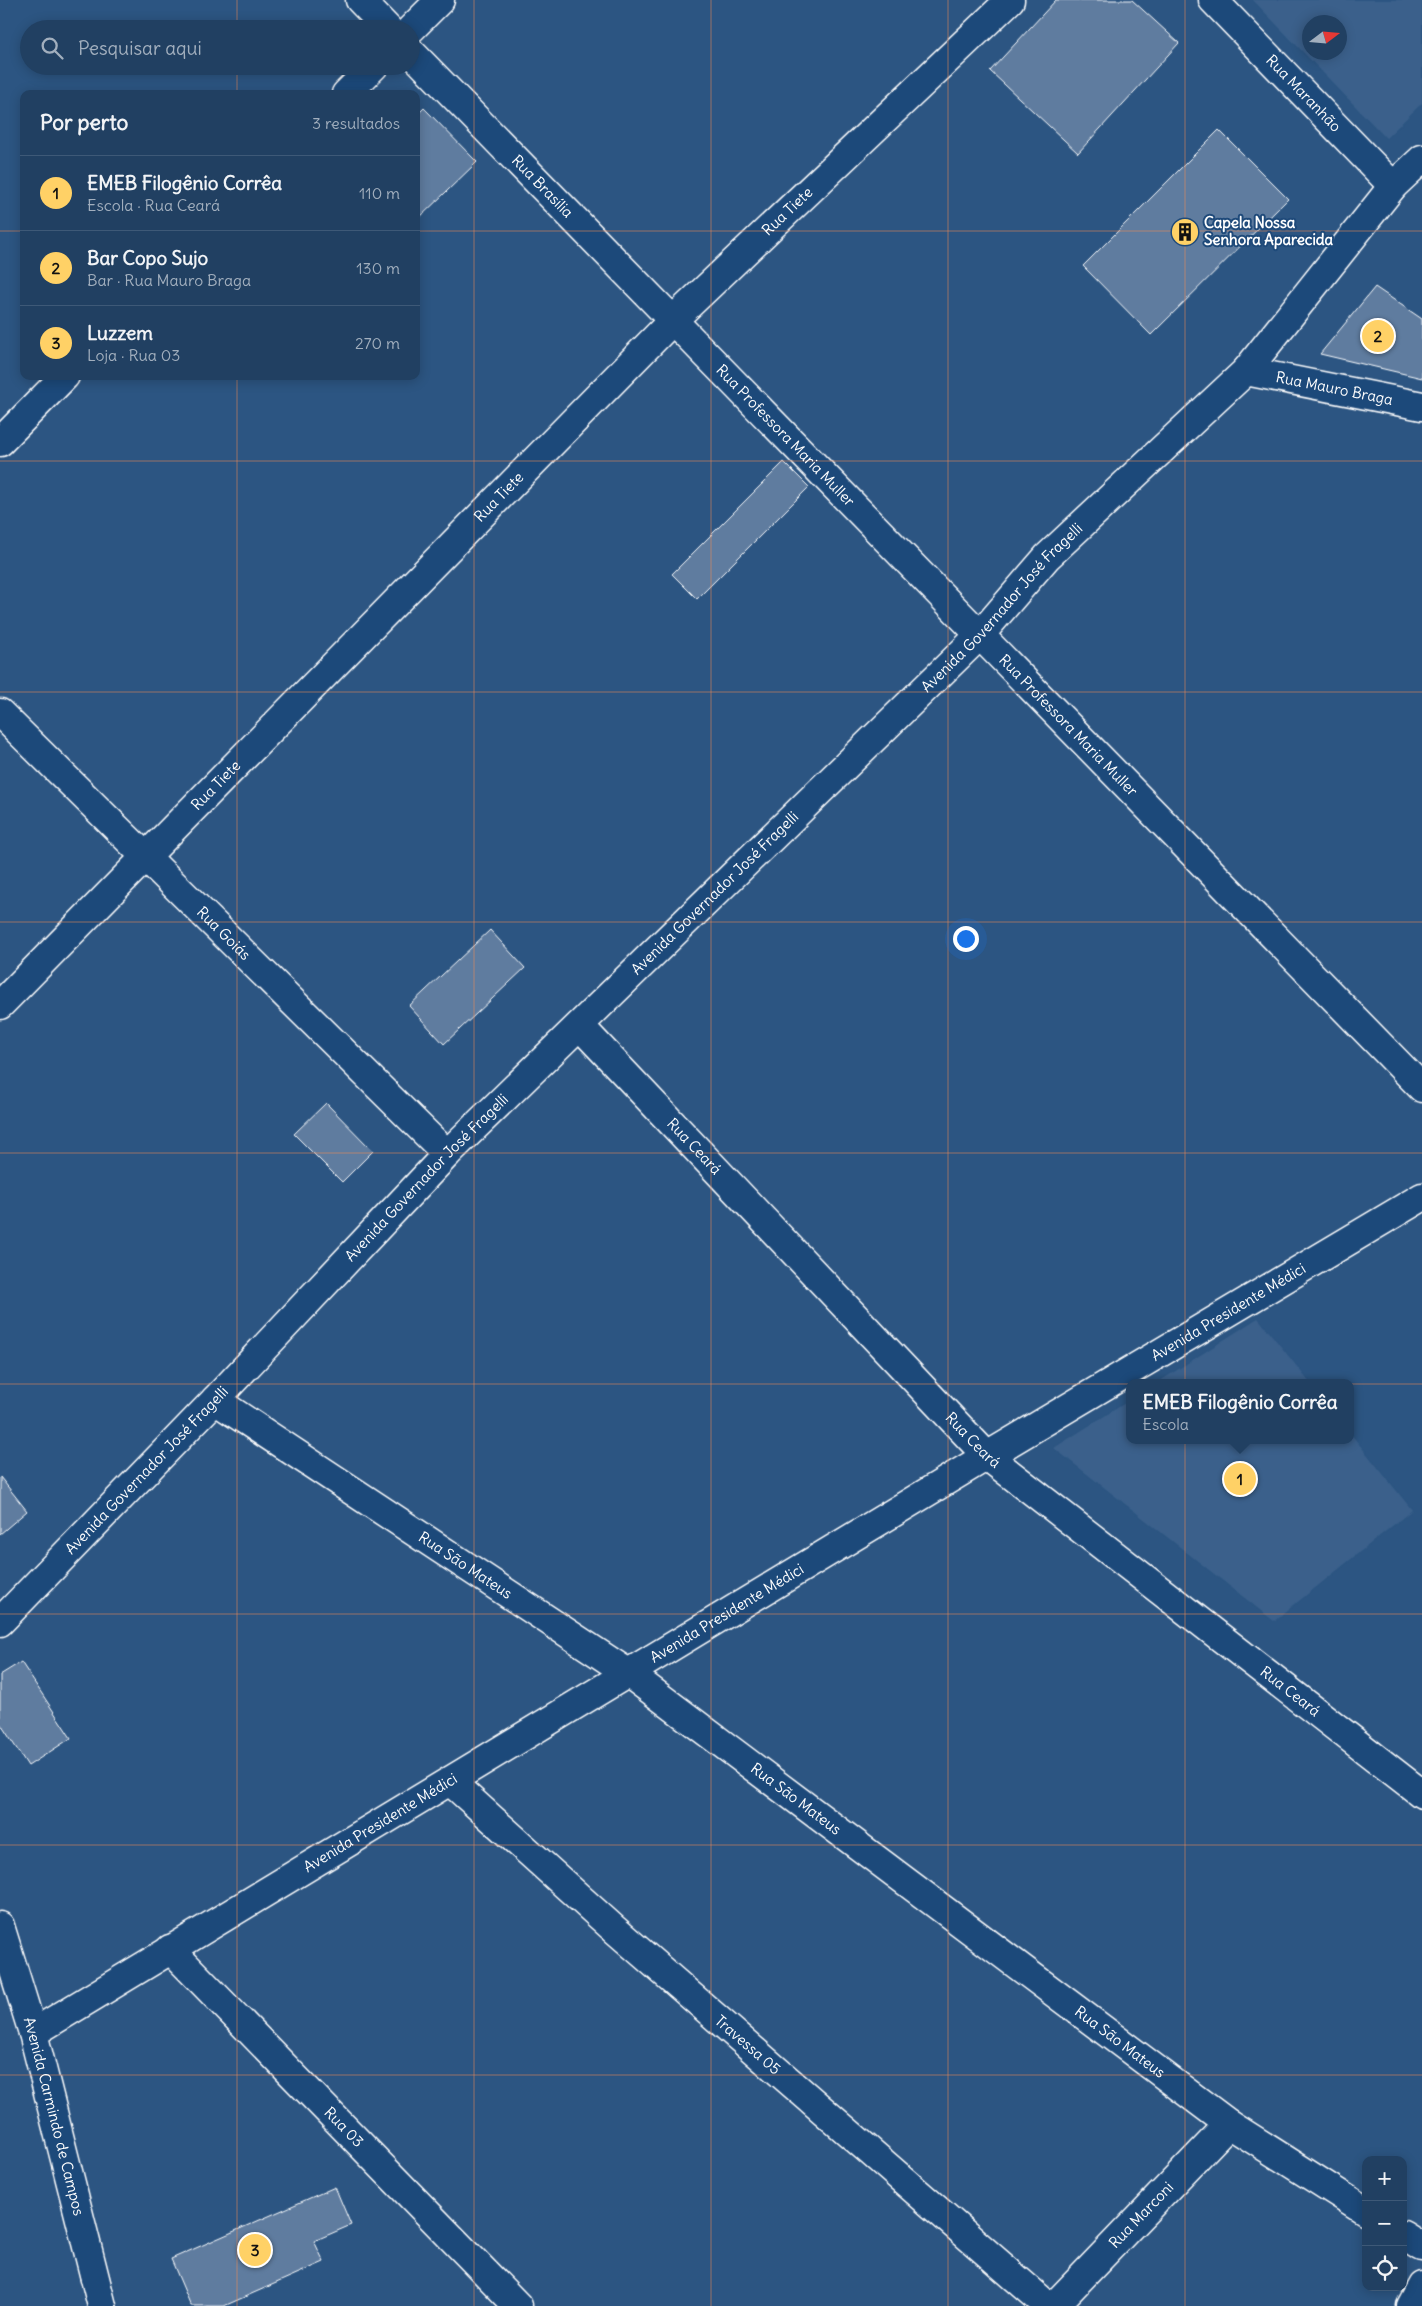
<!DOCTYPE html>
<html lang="pt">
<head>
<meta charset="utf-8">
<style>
  :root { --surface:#214062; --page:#294768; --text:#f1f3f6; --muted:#a2afbe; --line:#3e5977; --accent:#ffd166 }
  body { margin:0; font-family:Delius,sans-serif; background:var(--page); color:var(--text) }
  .controls { position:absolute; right:15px; bottom:15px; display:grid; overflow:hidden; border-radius:10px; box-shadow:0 2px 12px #0003 }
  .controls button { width:45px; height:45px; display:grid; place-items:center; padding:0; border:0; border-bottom:1px solid var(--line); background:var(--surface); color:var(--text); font:25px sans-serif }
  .compass { position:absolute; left:1302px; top:15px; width:45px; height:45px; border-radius:50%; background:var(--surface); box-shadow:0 2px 12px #0003; rotate:74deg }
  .you { position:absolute; left:965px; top:938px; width:18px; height:18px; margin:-12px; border:4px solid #fff; border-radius:50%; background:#1a73e8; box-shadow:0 0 0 8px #1a73e833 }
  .badge { display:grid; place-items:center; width:32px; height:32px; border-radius:50%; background:var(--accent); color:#111; font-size:16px; font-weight:700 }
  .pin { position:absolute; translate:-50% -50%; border:2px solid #fff; box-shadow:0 1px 5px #0006 }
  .popup { position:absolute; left:1126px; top:1379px; width:228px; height:65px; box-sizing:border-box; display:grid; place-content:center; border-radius:10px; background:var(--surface); filter:drop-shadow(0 1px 4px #0005); font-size:16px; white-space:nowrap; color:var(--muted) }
  .popup b { font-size:19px; color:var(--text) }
  .popup::after { content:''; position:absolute; left:50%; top:100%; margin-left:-10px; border:10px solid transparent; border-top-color:var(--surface) }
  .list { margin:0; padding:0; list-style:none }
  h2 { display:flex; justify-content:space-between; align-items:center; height:65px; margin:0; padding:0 20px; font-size:21px }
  h2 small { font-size:16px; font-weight:400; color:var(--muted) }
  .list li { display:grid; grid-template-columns:32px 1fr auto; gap:15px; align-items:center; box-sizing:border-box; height:75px; padding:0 20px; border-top:1px solid var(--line) }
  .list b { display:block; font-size:19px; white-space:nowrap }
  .list p { margin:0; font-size:16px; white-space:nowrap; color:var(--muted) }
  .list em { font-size:16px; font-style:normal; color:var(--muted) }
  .icon { flex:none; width:28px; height:28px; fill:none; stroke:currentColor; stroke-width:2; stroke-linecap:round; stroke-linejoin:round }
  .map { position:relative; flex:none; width:1422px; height:2306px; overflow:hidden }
  .search { position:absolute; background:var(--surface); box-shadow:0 2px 12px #0003; left:20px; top:20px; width:400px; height:55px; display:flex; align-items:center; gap:12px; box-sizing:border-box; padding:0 18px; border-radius:28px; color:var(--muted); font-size:19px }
  .panel { position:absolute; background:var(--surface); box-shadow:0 2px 12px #0003; left:20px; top:90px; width:400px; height:290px; border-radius:10px }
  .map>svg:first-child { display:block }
  .built { fill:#3b618b; fill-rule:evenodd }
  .building { fill:#5e7c9f; stroke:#fff }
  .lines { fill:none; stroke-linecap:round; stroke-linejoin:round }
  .street-casing { stroke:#fff; stroke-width:31 }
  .secondary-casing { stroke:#fff; stroke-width:31 }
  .street { stroke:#1f4a7a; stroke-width:28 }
  .secondary { stroke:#1f4a7a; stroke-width:28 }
  .grid { fill:none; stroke:#ef8b55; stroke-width:1; stroke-opacity:0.55 }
  .labels { text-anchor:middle; stroke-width:4; stroke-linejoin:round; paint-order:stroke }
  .street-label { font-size:15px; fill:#fff; stroke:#1f4a7a }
  .poi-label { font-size:15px; font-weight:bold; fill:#fff; stroke:#1f4a7a; text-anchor:start }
</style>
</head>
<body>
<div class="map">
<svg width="1422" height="2306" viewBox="0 0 1422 2306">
  <rect width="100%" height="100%" fill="#2c5582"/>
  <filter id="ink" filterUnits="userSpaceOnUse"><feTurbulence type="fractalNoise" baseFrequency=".02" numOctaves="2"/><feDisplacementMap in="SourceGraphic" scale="10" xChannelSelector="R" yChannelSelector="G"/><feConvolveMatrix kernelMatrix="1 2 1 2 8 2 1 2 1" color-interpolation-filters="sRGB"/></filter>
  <g filter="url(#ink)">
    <path class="built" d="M1253 0H1422V103L1386 138ZM1310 22H1340V52H1310Z
      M1258 1318 1310 1383H1157Z
      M1130 1400V1440H1350V1433L1412 1510 1274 1621 1054 1448Z"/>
    <path class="building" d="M1056 0H1132L1179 43 1078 153 990 71Z
      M424 108 477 162 416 221V116Z
      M1219 130 1288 199 1151 335 1083 266Z
      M1375 287 1422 319V378L1320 354Z
      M784 462 809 487 697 599 672 574Z
      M490 930 525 968 444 1044 409 1006Z
      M326 1103 373 1151 342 1182 294 1134Z
      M0 1477 27 1511 0 1534Z
      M21 1662 71 1738 28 1766 0 1723V1675Z
      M335 2187 351 2225 314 2241 324 2262 224 2306H191L171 2259Z"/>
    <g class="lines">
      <defs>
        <g id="street">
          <path d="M360 0 388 29"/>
          <path id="s1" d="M1213 0 1393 186"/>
          <path d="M411 29 440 0"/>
          <path id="s2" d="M411 52 1422 1088"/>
          <path d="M346 94 374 66"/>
          <path id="s3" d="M1246 371 1422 406"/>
          <path d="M0 442 65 376"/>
          <path id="s4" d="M0 713 447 1154"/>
          <path id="s5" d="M0 1005 673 320 1010 0"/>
          <path id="s6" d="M580 1026 987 1456 1422 1794"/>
          <path id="s7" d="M215 1400 628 1673 1229 2124 1366 2211"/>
          <path id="s8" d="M0 1622 215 1400 447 1154 980 635 1047 557 1246 371 1393 186 1422 159"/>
          <path id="s9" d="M450 1781 613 1928 1048 2306"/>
          <path id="s10" d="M170 1949 518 2306"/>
          <path id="s11" d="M33 2033 987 1456 1422 1197"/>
          <path d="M1403 2235 1422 2247"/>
          <path id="s12" d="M1054 2306 1229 2124"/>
          <path d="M1411 2306 1422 2286"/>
        </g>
        <g id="secondary">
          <path id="s13" d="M0 1926 33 2033 102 2306"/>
        </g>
      </defs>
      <use href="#street" class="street-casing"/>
      <use href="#secondary" class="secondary-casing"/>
      <use href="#street" class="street"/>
      <use href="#secondary" class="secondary"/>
    </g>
  </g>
  <path class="grid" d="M237 0V29M474 0V2306M711 0V2306M948 0V2306M1185 0V2306M237 66V94M0 231H24M416 231H1422M237 376V2306M0 461H1422M0 692H1422M0 922H1422M0 1153H1422M0 1384H1422M0 1614H1422M0 1845H1422M0 2075H1422"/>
  <defs>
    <symbol id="building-disc" viewBox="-11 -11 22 22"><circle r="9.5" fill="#ffd166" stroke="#1f4a7a"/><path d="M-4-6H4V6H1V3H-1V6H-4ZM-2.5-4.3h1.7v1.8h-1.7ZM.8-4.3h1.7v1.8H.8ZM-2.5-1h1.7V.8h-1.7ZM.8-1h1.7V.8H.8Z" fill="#111"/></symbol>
  </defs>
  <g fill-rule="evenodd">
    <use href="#building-disc" x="1169" y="216" width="32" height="32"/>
  </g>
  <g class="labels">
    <g class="street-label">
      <text dy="5" stroke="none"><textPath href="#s1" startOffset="130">Rua Maranhão</textPath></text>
      <text dy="5" stroke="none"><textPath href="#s2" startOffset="188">Rua Brasília</textPath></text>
      <text dy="5" stroke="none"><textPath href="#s5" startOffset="1118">Rua Tiete</textPath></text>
      <text dy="5" stroke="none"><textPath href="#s3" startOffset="90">Rua Mauro Braga</textPath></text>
      <text dy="5" stroke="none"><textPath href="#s2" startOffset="536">Rua Professora Maria Muller</textPath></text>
      <text dy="5" stroke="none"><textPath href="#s5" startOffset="712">Rua Tiete</textPath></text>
      <text dy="5" stroke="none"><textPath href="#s8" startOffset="1426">Avenida Governador José Fragelli</textPath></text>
      <text dy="5" stroke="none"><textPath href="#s2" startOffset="941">Rua Professora Maria Muller</textPath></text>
      <text dy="5" stroke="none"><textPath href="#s5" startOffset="308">Rua Tiete</textPath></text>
      <text dy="5" stroke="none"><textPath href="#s8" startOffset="1021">Avenida Governador José Fragelli</textPath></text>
      <text dy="5" stroke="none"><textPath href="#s4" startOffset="314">Rua Goiás</textPath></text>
      <text dy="5" stroke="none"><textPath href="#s6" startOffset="166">Rua Ceará</textPath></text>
      <text dy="5" stroke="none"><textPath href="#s8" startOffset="616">Avenida Governador José Fragelli</textPath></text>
      <text dy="5" stroke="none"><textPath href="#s11" startOffset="1396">Avenida Presidente Médici</textPath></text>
      <text dy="5" stroke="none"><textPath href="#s6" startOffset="571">Rua Ceará</textPath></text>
      <text dy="5" stroke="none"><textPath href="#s8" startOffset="211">Avenida Governador José Fragelli</textPath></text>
      <text dy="5" stroke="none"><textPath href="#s7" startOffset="300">Rua São Mateus</textPath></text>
      <text dy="5" stroke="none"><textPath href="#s11" startOffset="811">Avenida Presidente Médici</textPath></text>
      <text dy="5" stroke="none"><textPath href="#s6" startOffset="976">Rua Ceará</textPath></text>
      <text dy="5" stroke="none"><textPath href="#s7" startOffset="705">Rua São Mateus</textPath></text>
      <text dy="5" stroke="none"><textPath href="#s11" startOffset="406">Avenida Presidente Médici</textPath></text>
      <text dy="5" stroke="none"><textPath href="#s7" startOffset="1110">Rua São Mateus</textPath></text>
      <text dy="5" stroke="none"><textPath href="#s9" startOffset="398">Travessa 05</textPath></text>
      <text dy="5" stroke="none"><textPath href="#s13" startOffset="198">Avenida Carmindo de Campos</textPath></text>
      <text dy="5" stroke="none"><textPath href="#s10" startOffset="249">Rua 03</textPath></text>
      <text dy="5" stroke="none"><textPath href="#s12" startOffset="126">Rua Marconi</textPath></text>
    </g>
    <g class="poi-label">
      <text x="1204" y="228">Capela Nossa<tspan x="1204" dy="17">Senhora Aparecida</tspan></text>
    </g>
  </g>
</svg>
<div class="controls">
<button>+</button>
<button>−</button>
<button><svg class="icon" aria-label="locate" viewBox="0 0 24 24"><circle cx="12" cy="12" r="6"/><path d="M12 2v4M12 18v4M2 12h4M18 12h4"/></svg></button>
</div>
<svg class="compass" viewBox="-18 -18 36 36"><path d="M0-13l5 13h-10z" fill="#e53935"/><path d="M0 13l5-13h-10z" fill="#a2afbe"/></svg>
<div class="you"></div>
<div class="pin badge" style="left:1240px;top:1479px">1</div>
<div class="popup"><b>EMEB Filogênio Corrêa</b>Escola</div>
<div class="pin badge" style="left:1378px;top:336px">2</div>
<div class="pin badge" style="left:255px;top:2250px">3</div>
<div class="search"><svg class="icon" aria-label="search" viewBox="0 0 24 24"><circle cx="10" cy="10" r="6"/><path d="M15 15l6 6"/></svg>Pesquisar aqui</div>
<section class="panel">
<h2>Por perto<small>3 resultados</small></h2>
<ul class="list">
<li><span class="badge">1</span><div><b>EMEB Filogênio Corrêa</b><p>Escola · Rua Ceará</p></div><em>110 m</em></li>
<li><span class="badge">2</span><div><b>Bar Copo Sujo</b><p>Bar · Rua Mauro Braga</p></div><em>130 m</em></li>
<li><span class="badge">3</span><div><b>Luzzem</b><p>Loja · Rua 03</p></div><em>270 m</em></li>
</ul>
</section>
</div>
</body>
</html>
